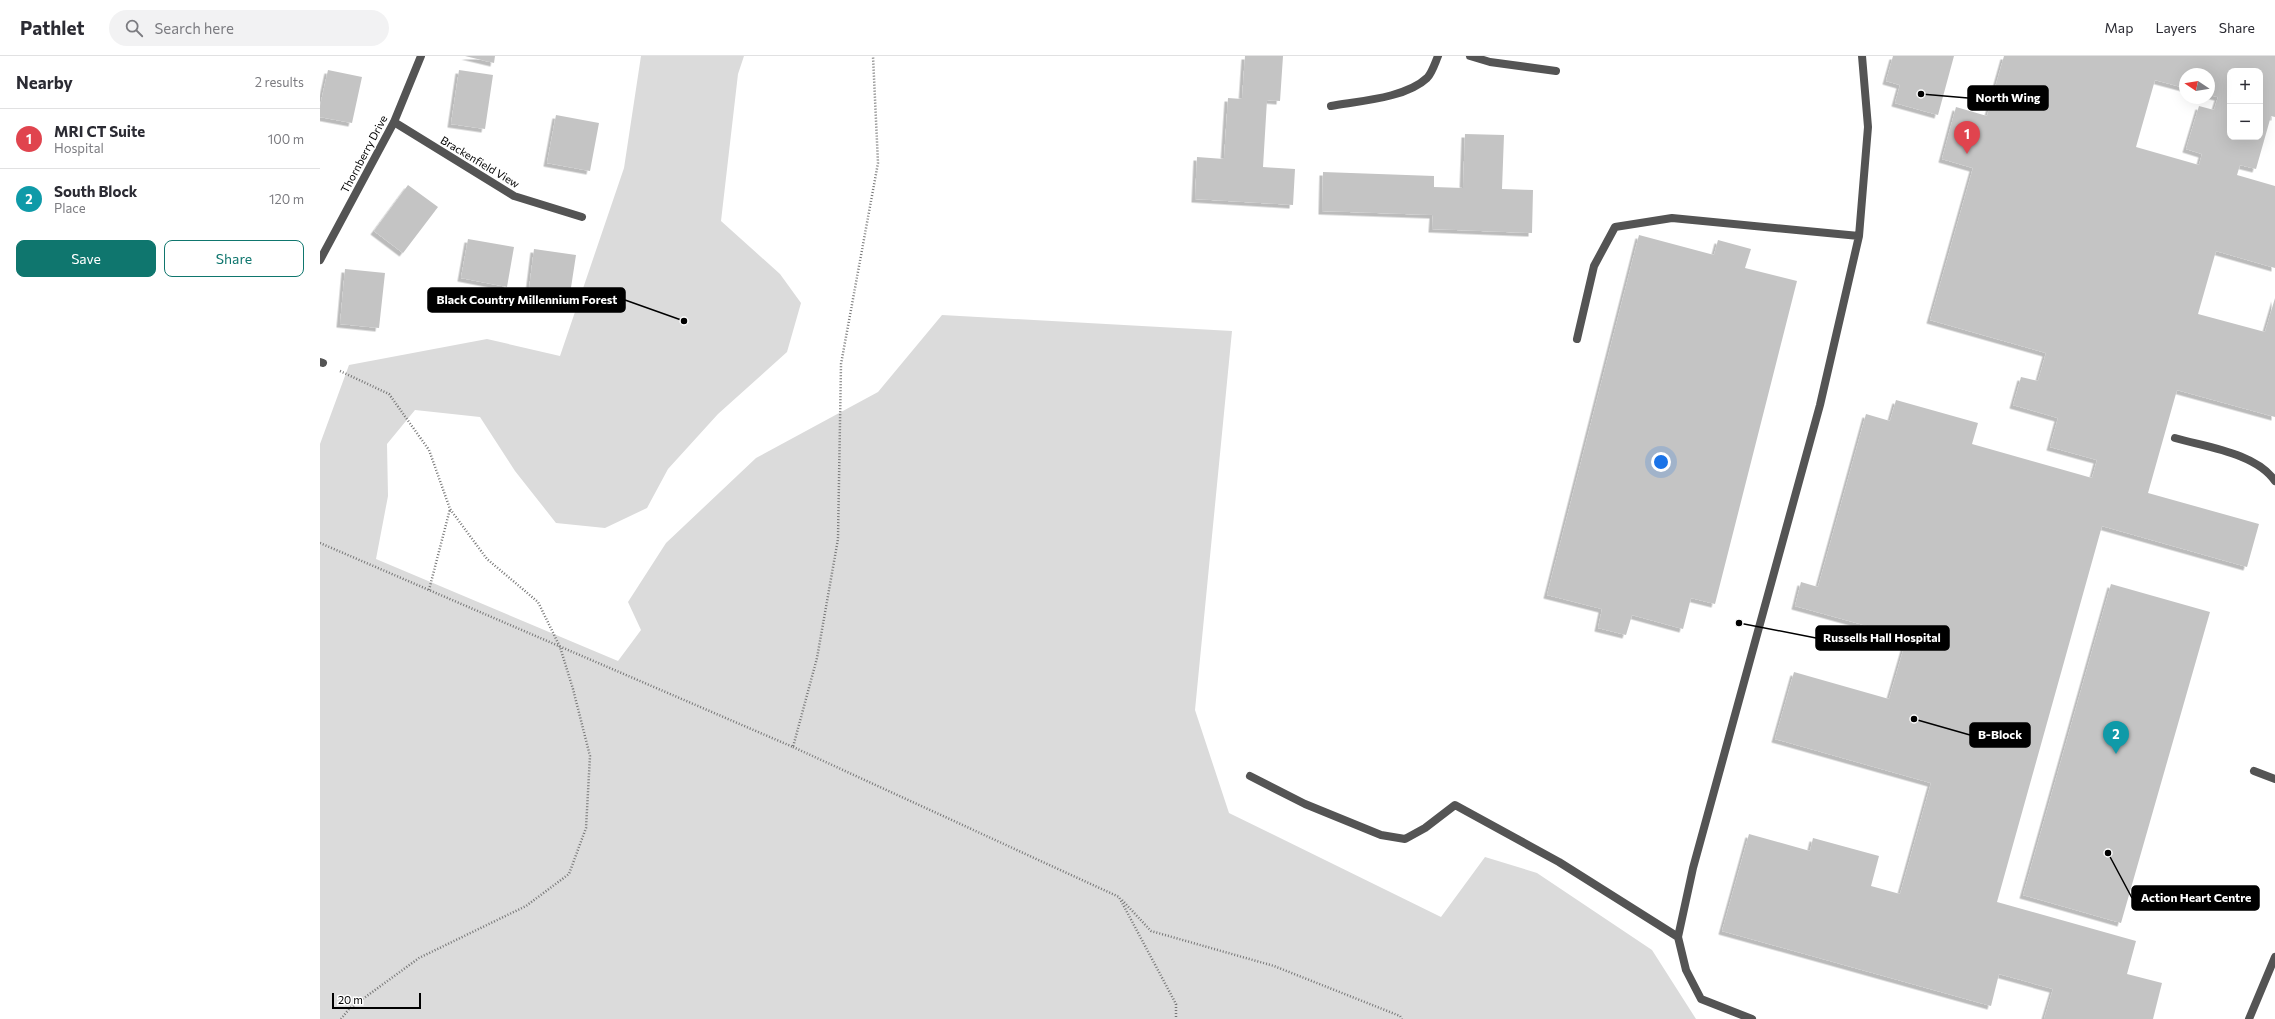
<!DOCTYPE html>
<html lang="en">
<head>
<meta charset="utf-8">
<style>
  :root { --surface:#fff; --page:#f2f2f3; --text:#2b2b33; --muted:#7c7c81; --line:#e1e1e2; --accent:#0f766e }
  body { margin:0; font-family:Commissioner,sans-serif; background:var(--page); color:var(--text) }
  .controls { position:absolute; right:12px; top:12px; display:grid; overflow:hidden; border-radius:8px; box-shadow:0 4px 16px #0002 }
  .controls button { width:36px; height:36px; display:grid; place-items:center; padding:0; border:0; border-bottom:1px solid var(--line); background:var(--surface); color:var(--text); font:20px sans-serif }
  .compass { position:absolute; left:1859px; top:12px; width:36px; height:36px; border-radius:50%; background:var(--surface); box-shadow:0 4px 16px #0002; rotate:282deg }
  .scale { position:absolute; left:12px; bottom:10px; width:89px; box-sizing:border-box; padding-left:4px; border:2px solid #000; border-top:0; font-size:11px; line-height:14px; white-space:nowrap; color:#000; -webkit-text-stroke:3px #fff; paint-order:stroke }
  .you { position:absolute; left:1341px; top:406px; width:14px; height:14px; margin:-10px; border:3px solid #fff; border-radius:50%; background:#1a73e8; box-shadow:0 0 0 6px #1a73e833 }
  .badge { display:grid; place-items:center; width:26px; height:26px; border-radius:50%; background:var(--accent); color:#fff; font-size:13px; font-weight:700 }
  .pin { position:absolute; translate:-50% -33px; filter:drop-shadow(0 1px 2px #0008) }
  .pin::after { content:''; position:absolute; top:21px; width:14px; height:12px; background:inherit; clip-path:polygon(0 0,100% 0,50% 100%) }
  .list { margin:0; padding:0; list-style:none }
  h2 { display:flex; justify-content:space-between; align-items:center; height:52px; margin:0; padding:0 16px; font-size:17px }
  h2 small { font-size:13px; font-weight:400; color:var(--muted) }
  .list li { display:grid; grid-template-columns:26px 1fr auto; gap:12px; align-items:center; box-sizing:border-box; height:60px; padding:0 16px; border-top:1px solid var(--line) }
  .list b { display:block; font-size:15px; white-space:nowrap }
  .list p { margin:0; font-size:13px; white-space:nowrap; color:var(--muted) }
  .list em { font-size:13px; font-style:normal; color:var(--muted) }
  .actions { display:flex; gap:8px; padding:12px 16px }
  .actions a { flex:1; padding:9px 0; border:1px solid var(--accent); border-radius:8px; text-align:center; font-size:14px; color:var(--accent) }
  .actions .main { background:var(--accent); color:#fff }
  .icon { flex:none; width:22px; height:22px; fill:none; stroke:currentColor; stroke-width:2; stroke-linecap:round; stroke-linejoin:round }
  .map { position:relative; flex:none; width:1955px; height:963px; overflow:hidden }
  header { display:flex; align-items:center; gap:24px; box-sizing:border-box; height:56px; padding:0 20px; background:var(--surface); border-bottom:1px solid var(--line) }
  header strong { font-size:19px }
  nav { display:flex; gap:22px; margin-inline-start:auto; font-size:14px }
  .search { width:280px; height:36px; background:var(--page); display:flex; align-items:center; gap:10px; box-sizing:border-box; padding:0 14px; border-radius:22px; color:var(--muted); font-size:15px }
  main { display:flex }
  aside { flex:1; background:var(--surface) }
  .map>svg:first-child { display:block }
  .green { fill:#dbdbdb }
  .building { fill:#c4c4c4; fill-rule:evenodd; filter:url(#shadow) }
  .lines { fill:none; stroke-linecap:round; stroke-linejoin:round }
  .path { stroke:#767676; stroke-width:2.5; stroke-dasharray:1 2; stroke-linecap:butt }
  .service { stroke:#545454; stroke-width:8 }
  .minor { stroke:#545454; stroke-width:8 }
  .labels { text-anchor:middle; stroke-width:3; stroke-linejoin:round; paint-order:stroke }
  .street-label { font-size:11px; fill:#000; stroke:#fff }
  .leader { fill:none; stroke:#000; stroke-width:1.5 }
  .callout-dot { fill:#000; stroke:#fff; stroke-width:1.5 }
  .callout { fill:#000; stroke:#000; stroke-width:1.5 }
  .callout-label { font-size:12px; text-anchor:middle; font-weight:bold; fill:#fff }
</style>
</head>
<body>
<header>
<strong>Pathlet</strong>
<div class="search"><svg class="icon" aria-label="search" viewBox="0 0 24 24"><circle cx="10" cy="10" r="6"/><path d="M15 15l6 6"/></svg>Search here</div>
<nav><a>Map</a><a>Layers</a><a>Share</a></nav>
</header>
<main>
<aside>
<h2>Nearby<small>2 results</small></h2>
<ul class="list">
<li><span class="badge" style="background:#e0444e">1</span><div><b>MRI CT Suite</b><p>Hospital</p></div><em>100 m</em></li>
<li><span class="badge" style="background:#0f9aa8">2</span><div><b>South Block</b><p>Place</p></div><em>120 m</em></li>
</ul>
<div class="actions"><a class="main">Save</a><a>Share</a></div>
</aside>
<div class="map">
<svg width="1955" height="963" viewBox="0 0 1955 963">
  <defs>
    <filter id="shadow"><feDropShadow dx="-3.5" dy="3.5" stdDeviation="0" flood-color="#0004"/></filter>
  </defs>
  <rect width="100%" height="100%" fill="#fff"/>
  <path class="green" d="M321 0H424L418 18 401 165 460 218 481 247 467 296 398 358 348 413 327 452 285 472 236 467 195 415 160 361 95 354 67 388 68 440 56 503 298 605 321 574 308 546 346 487 436 402 558 336 622 259 912 275 875 654 909 757 1121 861 1165 801 1217 817 1332 894 1376 963H0V388L29 309 167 283 240 300 304 112Z"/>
  <path class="building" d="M145 0H175L174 7Z
    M925 0H963L960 45 947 44 943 111 975 113 973 149 875 143 877 101 904 103 908 42 922 43Z
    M1573 0H1634L1618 59 1575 47 1580 29 1566 25Z
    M1684 0H1955V61L1951 60 1936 113 1920 109 1917 119 1955 130V212L1896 195 1878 258 1945 276 1955 242V361L1857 334 1828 437 1939 468 1927 511 1782 470 1677 846 1816 885 1807 918 1842 927 1833 963H1724L1733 933 1679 918 1671 950 1402 875 1429 778 1490 795 1493 782 1559 800 1551 830 1580 838 1611 727 1455 683 1474 616 1569 643 1587 581 1475 550 1481 526 1498 531 1546 358 1570 365 1576 344 1658 367 1652 388 1772 422 1777 404 1730 391 1738 362 1693 349 1701 321 1718 325 1726 297 1610 264 1653 112 1622 103 1636 51 1667 60ZM1910 15H1940V81H1910ZM1865 18H1889V39L1898 41 1894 54 1879 50 1866 93 1882 98 1879 109 1816 91 1835 24 1865 32Z
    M8 14 42 21 32 67 0 61V50Z
    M139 14 173 19 165 73 131 68Z
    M236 59 279 67 270 115 227 107Z
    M1145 78 1184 79 1182 133 1213 134 1212 177 1112 173 1113 159 1002 155 1003 116 1114 120V131L1143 132Z
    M88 129 118 151 83 197 54 175Z
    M1319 179 1394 199 1398 184 1431 193 1425 212 1477 225 1395 548 1371 542 1363 573 1312 559 1306 579 1278 572 1282 553 1227 539Z
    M148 183 194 191 187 231 141 222Z
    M214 193 256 199 250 238 209 233Z
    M25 213 65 217 59 272 20 268Z
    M1791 528 1890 556 1801 867 1703 839Z"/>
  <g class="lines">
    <path class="path" d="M20 315 69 338 109 394 130 453 167 503 218 546 240 591 253 633 270 700 266 772 249 818 206 850 99 902 29 953 21 963
      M0 487 473 691 497 602 518 483 521 308 558 107 553 0
      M109 534 130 453
      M473 691 799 841 856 948V963
      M802 844 831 875 954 910 1080 960 1082 963"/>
    <path class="service" d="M1150 0 1170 6 1236 15
      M1011 50C1039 45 1086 42 1107 22 1112 17 1115 7 1118 0
      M1257 283 1274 210 1295 171 1352 162 1539 180
      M1855 382C1886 391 1936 397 1955 425
      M1934 715 1955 723
      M930 720 985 748 1061 779 1085 783 1105 772 1135 749 1239 806 1358 881
      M1432 963 1381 943 1366 914 1358 881 1373 812 1500 349 1539 180 1548 71 1542 0
      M1929 963 1955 901"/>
    <path class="minor" d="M74 66 194 140 262 161
      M0 204 74 66 101 0
      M0 306 3 307"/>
  </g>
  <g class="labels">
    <g class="street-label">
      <text transform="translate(44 98) rotate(-62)" y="4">Thornberry Drive</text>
      <text transform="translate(160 106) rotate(31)" y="4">Brackenfield View</text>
    </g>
  </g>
  <path class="leader" d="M1601 38L1648 42M364 265L305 244M1419 567L1496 582M1594 663L1650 679M1788 797L1812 842"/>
  <g class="callout-dot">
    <circle cx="1601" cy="38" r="4"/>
    <circle cx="364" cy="265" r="4"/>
    <circle cx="1419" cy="567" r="4"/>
    <circle cx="1594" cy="663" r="4"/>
    <circle cx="1788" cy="797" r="4"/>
  </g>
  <g class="callout">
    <rect x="1648" y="30" width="80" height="24" rx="4"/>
    <rect x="108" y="232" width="197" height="24" rx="4"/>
    <rect x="1496" y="570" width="133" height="24" rx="4"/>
    <rect x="1650" y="667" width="60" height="24" rx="4"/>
    <rect x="1812" y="830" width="127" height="24" rx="4"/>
  </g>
  <g class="callout-label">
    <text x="1688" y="46">North Wing</text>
    <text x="207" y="248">Black Country Millennium Forest</text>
    <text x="1562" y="586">Russells Hall Hospital</text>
    <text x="1680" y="683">B-Block</text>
    <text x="1876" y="846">Action Heart Centre</text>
  </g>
</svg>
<div class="controls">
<button>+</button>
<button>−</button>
</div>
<svg class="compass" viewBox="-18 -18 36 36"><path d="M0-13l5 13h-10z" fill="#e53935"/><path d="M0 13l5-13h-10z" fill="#7c7c81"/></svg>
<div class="scale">20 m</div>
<div class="you"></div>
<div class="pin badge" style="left:1647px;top:98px;background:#e0444e">1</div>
<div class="pin badge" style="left:1796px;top:698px;background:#0f9aa8">2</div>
</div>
</main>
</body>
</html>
